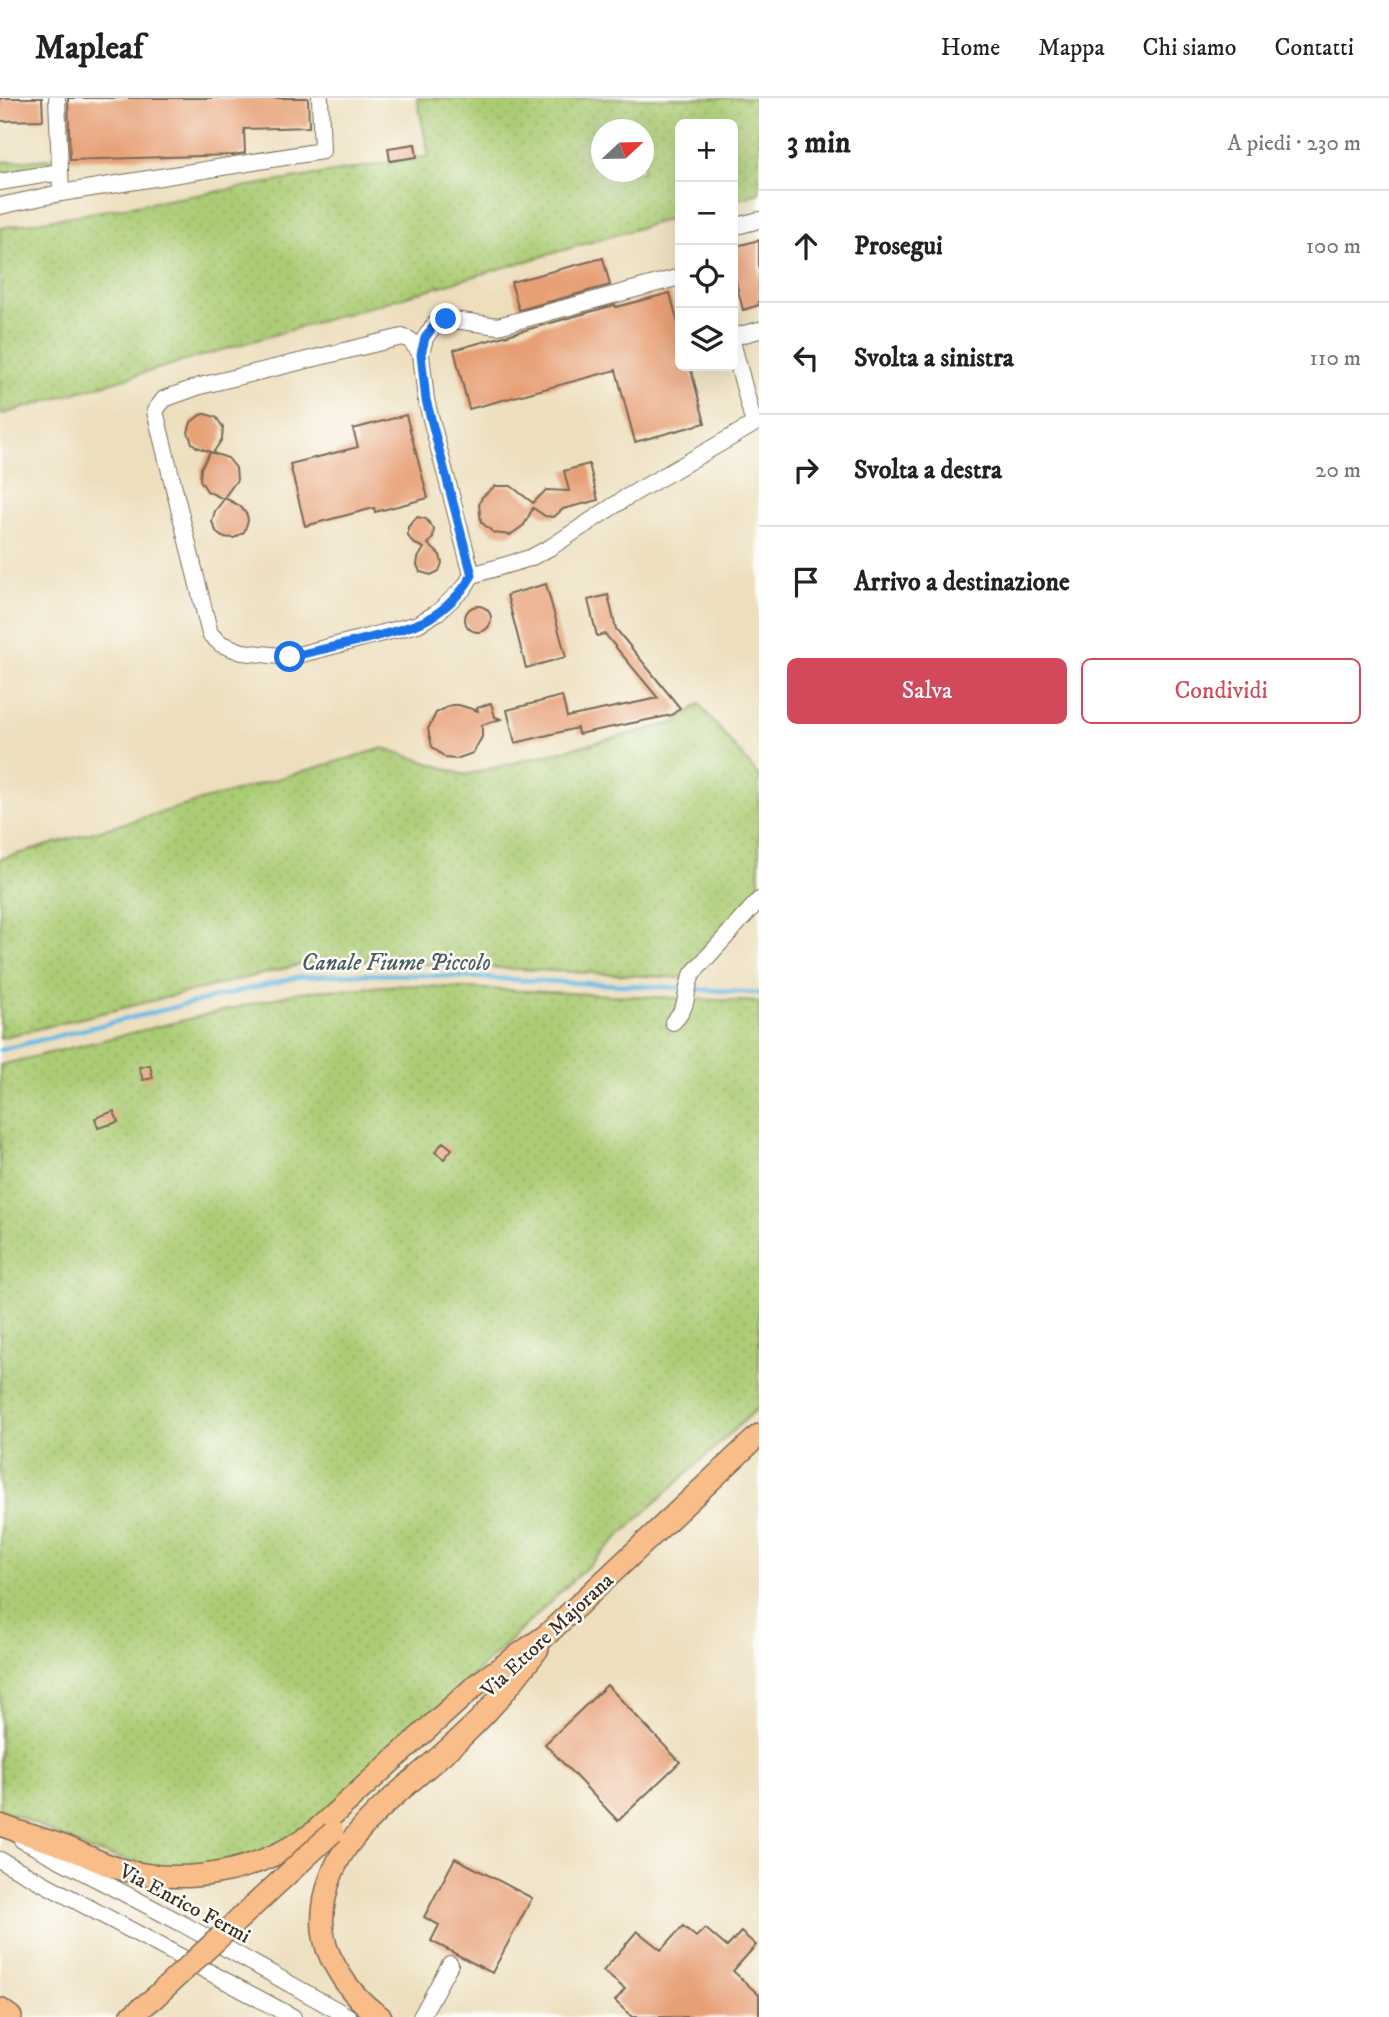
<!DOCTYPE html>
<html lang="it">
<head>
<meta charset="utf-8">
<style>
  :root { --surface:#fff; --page:#f6f6f6; --text:#222; --muted:#767676; --line:#e0e0e0; --accent:#d1495b }
  body { margin:0; font-family:"IM FELL DW Pica",serif; background:var(--page); color:var(--text) }
  .controls { position:absolute; right:21px; top:21px; display:grid; overflow:hidden; border-radius:10px; box-shadow:0 7px 28px #0002 }
  .controls button { width:63px; height:63px; display:grid; place-items:center; padding:0; border:0; border-bottom:2px solid var(--line); background:var(--surface); color:var(--text); font:35px sans-serif }
  .compass { position:absolute; left:591px; top:21px; width:63px; height:63px; border-radius:50%; background:var(--surface); box-shadow:0 7px 28px #0002; rotate:68deg }
  .stop { position:absolute; width:21px; height:21px; margin:-16px; border:5px solid #1a73e8; border-radius:50%; background:#fff }
  .stop.end { background:#1a73e8; border-color:#fff; box-shadow:0 2px 7px #0008 }
  .list { margin:0; padding:0; list-style:none }
  h2 { display:flex; justify-content:space-between; align-items:center; height:91px; margin:0; padding:0 28px; font-size:30px }
  h2 small { font-size:23px; font-weight:400; color:var(--muted) }
  .list li { display:grid; grid-template-columns:46px 1fr auto; gap:21px; align-items:center; box-sizing:border-box; height:112px; padding:0 28px; border-top:2px solid var(--line) }
  .list b { display:block; font-size:26px; white-space:nowrap }
  .list em { font-size:23px; font-style:normal; color:var(--muted) }
  .actions { display:flex; gap:14px; padding:21px 28px }
  .actions a { flex:1; padding:16px 0; border:2px solid var(--accent); border-radius:10px; text-align:center; font-size:24px; color:var(--accent) }
  .actions .main { background:var(--accent); color:#fff }
  .icon { flex:none; width:38px; height:38px; fill:none; stroke:currentColor; stroke-width:2; stroke-linecap:round; stroke-linejoin:round }
  .map { position:relative; flex:none; width:759px; height:1919px; overflow:hidden }
  header { display:flex; align-items:center; gap:42px; box-sizing:border-box; height:98px; padding:0 35px; background:var(--surface); border-bottom:2px solid var(--line) }
  header strong { font-size:33px }
  nav { display:flex; gap:38px; margin-inline-start:auto; font-size:24px }
  main { display:flex }
  aside { flex:1; background:var(--surface) }
  .map>svg:first-child { display:block }
  .grass { fill:url(#grass-dots); stroke:#737b49; stroke-width:2; fill-rule:evenodd }
  .lines { fill:none; stroke-linecap:round; stroke-linejoin:round }
  .stream { stroke:#68bbe4; stroke-width:4.5 }
  .building { fill:#e79f74 }
  .minor-casing { stroke:#796956; stroke-width:18 }
  .major-casing { stroke:#796956; stroke-width:24 }
  .minor { stroke:#fff; stroke-width:16 }
  .major { stroke:#f8bd88; stroke-width:21 }
  .major-bridge-casing { stroke:#796956; stroke-width:24; stroke-linecap:butt }
  .major-bridge { stroke:#f8bd88; stroke-width:21 }
  .route { stroke:#1a73e8; stroke-width:9 }
  .labels { text-anchor:middle; stroke-width:5; stroke-linejoin:round; paint-order:stroke }
  .street-label { font-size:21px; fill:#3b2a1e; stroke:#fdfcf7 }
  .water-label { font-size:23px; font-style:italic; fill:#4b5d63; stroke:#fdfcf7 }
</style>
</head>
<body>
<header>
<strong>Mapleaf</strong>
<nav><a>Home</a><a>Mappa</a><a>Chi siamo</a><a>Contatti</a></nav>
</header>
<main>
<div class="map">
<svg width="759" height="1919" viewBox="0 0 759 1919">
  <defs>
    <pattern id="grass-dots" width="8" height="8" patternUnits="userSpaceOnUse" patternTransform="scale(1.75)"><rect width="8" height="8" fill="#abcc74"/><path d="M2 2h.1M6 6h.1" fill="none" stroke="#94af64" stroke-width="1.8" stroke-linecap="round"/></pattern>
  </defs>
  <rect width="100%" height="100%" fill="#fdfcf7"/>
  <filter id="ink" filterUnits="userSpaceOnUse"><feTurbulence type="fractalNoise" baseFrequency=".0143" numOctaves="2"/><feDisplacementMap in="SourceGraphic" scale="14" xChannelSelector="R" yChannelSelector="G"/><feConvolveMatrix kernelMatrix="1 2 1 2 8 2 1 2 1" color-interpolation-filters="sRGB"/></filter>
  <filter id="wash" filterUnits="userSpaceOnUse"><feTurbulence type="fractalNoise" baseFrequency=".00686" numOctaves="4" result="noise"/><feDisplacementMap in="SourceGraphic" scale="28" xChannelSelector="R" yChannelSelector="G"/><feGaussianBlur stdDeviation="1.57" result="paint"/><feColorMatrix in="noise" values="0 0 0 0 0 0 0 0 0 0 0 0 0 0 0 0 0 1.4 0 .05"/><feComposite in="paint" operator="in"/></filter>
  <g filter="url(#wash)">
    <rect width="100%" height="100%" fill="#eddfbe"/>
    <path class="grass" d="M417 0H759V95L733 103V26H680V118L0 317V130L429 58ZM601 32H643V74H601Z
      M50 61V71L0 78V64Z
      M699 606 759 678V795L683 880 348 862 303 866 0 940V761L384 650 465 677 677 624Z
      M401 887 759 904V1309L644 1415 327 1716 256 1761 166 1772 88 1752 23 1720 0 1711V967L300 894Z"/>
    <g class="lines">
      <path class="stream" d="M692 891 759 895
        M0 952 298 879 354 876 421 877 683 890"/>
    </g>
    <g id="blocks">
      <path class="building" d="M0 0H42L43 22 0 23Z
        M68 0H308L309 29 244 31 245 55 233 57 70 62Z
        M415 46 417 59 390 63 388 50Z
        M759 142V207L743 212 733 172V149Z
        M603 160 610 187 519 212 511 184Z
        M670 195 680 233V268H690L705 325 635 344 616 272 469 311 454 252 615 207 616 209Z
        M205 316 216 319 223 329 222 341 213 355 197 349 192 345 188 334 191 324 200 317Z
        M406 317 428 400 375 414 374 410 305 428 290 366 358 349 353 331Z
        M210 354 228 360 236 370 237 382 223 401 207 393 200 382 201 370Z
        M589 366 598 402 563 411 554 419 545 418 533 410 524 427 510 437 494 435 481 424 479 407 482 399 495 388H511L533 405 546 392 569 393 564 373Z
        M225 400 240 408 247 417 248 423 244 434 234 440 222 439 217 435 212 424 215 413Z
        M417 419 426 421 434 431 433 440 428 446 440 457 442 465 439 473 431 477 420 474 417 467 418 460 424 450 413 445 408 438V429Z
        M546 486 566 559 526 570 507 497Z
        M608 497 616 531 680 610 672 617 578 636 577 630 515 645 507 612 562 598 567 619 658 600 605 536 597 538 588 502Z
        M465 521a13 13 0 1 1 26 0a13 13 0 1 1-26 0Z
        M491 605 495 619 501 621 482 627V639L473 655 456 661 446 660 432 649 428 631 436 615 451 607H459L478 613 477 610Z
        M150 967 153 980 143 982 139 969Z
        M114 1013 118 1024 98 1030 95 1020Z
        M443 1044 452 1051 444 1061 435 1054Z
        M607 1587 680 1664 618 1723 545 1646Z
        M455 1760 532 1800 492 1875 431 1843 439 1827 424 1819Z
        M683 1828 696 1839 705 1830 727 1849 741 1834 756 1847 733 1873 759 1897V1919H632L615 1903 625 1891 603 1873 637 1833 661 1852Z"/>
    </g>
  </g>
  <g filter="url(#ink)">
    <use href="#blocks" fill-opacity="0" stroke="#796956" stroke-width="2"/>
    <g class="lines">
      <defs>
        <path id="minor" d="M57 0 61 95 322 53 320 0
          M0 84 60 74
          M0 108 61 95
          M733 129 759 122
          M733 239 759 232
          M421 256 410 242 402 239 200 288 164 301 155 313 210 536 221 546 242 554 290 559 418 526 438 514 464 490 472 477 426 302 421 256 425 240 435 226 446 221 498 228 680 179
          M472 477 530 460 551 449 627 399 754 326 733 247
          M673 924C691 907 683 894 693 875L759 802
          M22 1742 181 1825 349 1919
          M0 1762 293 1919
          M421 1919 450 1866"/>
        <path id="major" d="M540 1543 759 1337
          M0 1727C22 1735 44 1741 66 1749 84 1756 102 1766 120 1771 187 1789 257 1774 313 1735L477 1586 549 1535
          M0 1911 11 1919
          M130 1919 154 1900
          M381 1919C358 1904 342 1883 330 1858 314 1824 326 1777 348 1747 381 1703 433 1668 472 1629 497 1605 517 1578 538 1551"/>
      </defs>
      <use href="#minor" class="minor-casing"/>
      <use href="#major" class="major-casing"/>
      <use href="#minor" class="minor"/>
      <use href="#major" class="major"/>
      <defs>
        <path id="major-bridge" d="M154 1900 333 1734"/>
      </defs>
      <use href="#major-bridge" class="major-bridge-casing"/>
      <use href="#major-bridge" class="major-bridge"/>
    </g>
  </g>
  <g class="lines" filter="url(#ink)">
    <path class="route" d="M290 559C330 549 379 540 417 526 439 518 461 497 472 477L426 302 421 256 425 240 435 226 446 221"/>
  </g>
  <g class="labels">
    <g class="street-label">
      <text transform="translate(547 1537) rotate(-43)" y="7">Via Ettore Majorana</text>
      <text transform="translate(185 1805) rotate(28)" y="7">Via Enrico Fermi</text>
    </g>
    <g class="water-label">
      <text x="396" y="872">Canale Fiume Piccolo</text>
    </g>
  </g>
</svg>
<div class="controls">
<button>+</button>
<button>−</button>
<button><svg class="icon" aria-label="locate" viewBox="0 0 24 24"><circle cx="12" cy="12" r="6"/><path d="M12 2v4M12 18v4M2 12h4M18 12h4"/></svg></button>
<button><svg class="icon" aria-label="layers" viewBox="0 0 24 24"><path d="M12 4l9 5-9 5-9-5zM3 14l9 5 9-5"/></svg></button>
</div>
<svg class="compass" viewBox="-18 -18 36 36"><path d="M0-13l5 13h-10z" fill="#e53935"/><path d="M0 13l5-13h-10z" fill="#767676"/></svg>
<div class="stop" style="left:290px;top:559px"></div>
<div class="stop end" style="left:446px;top:221px"></div>
</div>
<aside>
<h2>3 min<small>A piedi · 230 m</small></h2>
<ul class="list">
<li><svg class="icon" aria-label="ahead" viewBox="0 0 24 24"><path d="M12 20V5M6 11l6-6 6 6"/></svg><div><b>Prosegui</b></div><em>100 m</em></li>
<li><svg class="icon" aria-label="left" viewBox="0 0 24 24"><path d="M17 20v-9H6M10 6l-5 5 5 5"/></svg><div><b>Svolta a sinistra</b></div><em>110 m</em></li>
<li><svg class="icon" aria-label="right" viewBox="0 0 24 24"><path d="M7 20v-9h11M14 6l5 5-5 5"/></svg><div><b>Svolta a destra</b></div><em>20 m</em></li>
<li><svg class="icon" aria-label="arrive" viewBox="0 0 24 24"><path d="M6 21V4h12l-3 4 3 4H6"/></svg><div><b>Arrivo a destinazione</b></div></li>
</ul>
<div class="actions"><a class="main">Salva</a><a>Condividi</a></div>
</aside>
</main>
</body>
</html>
